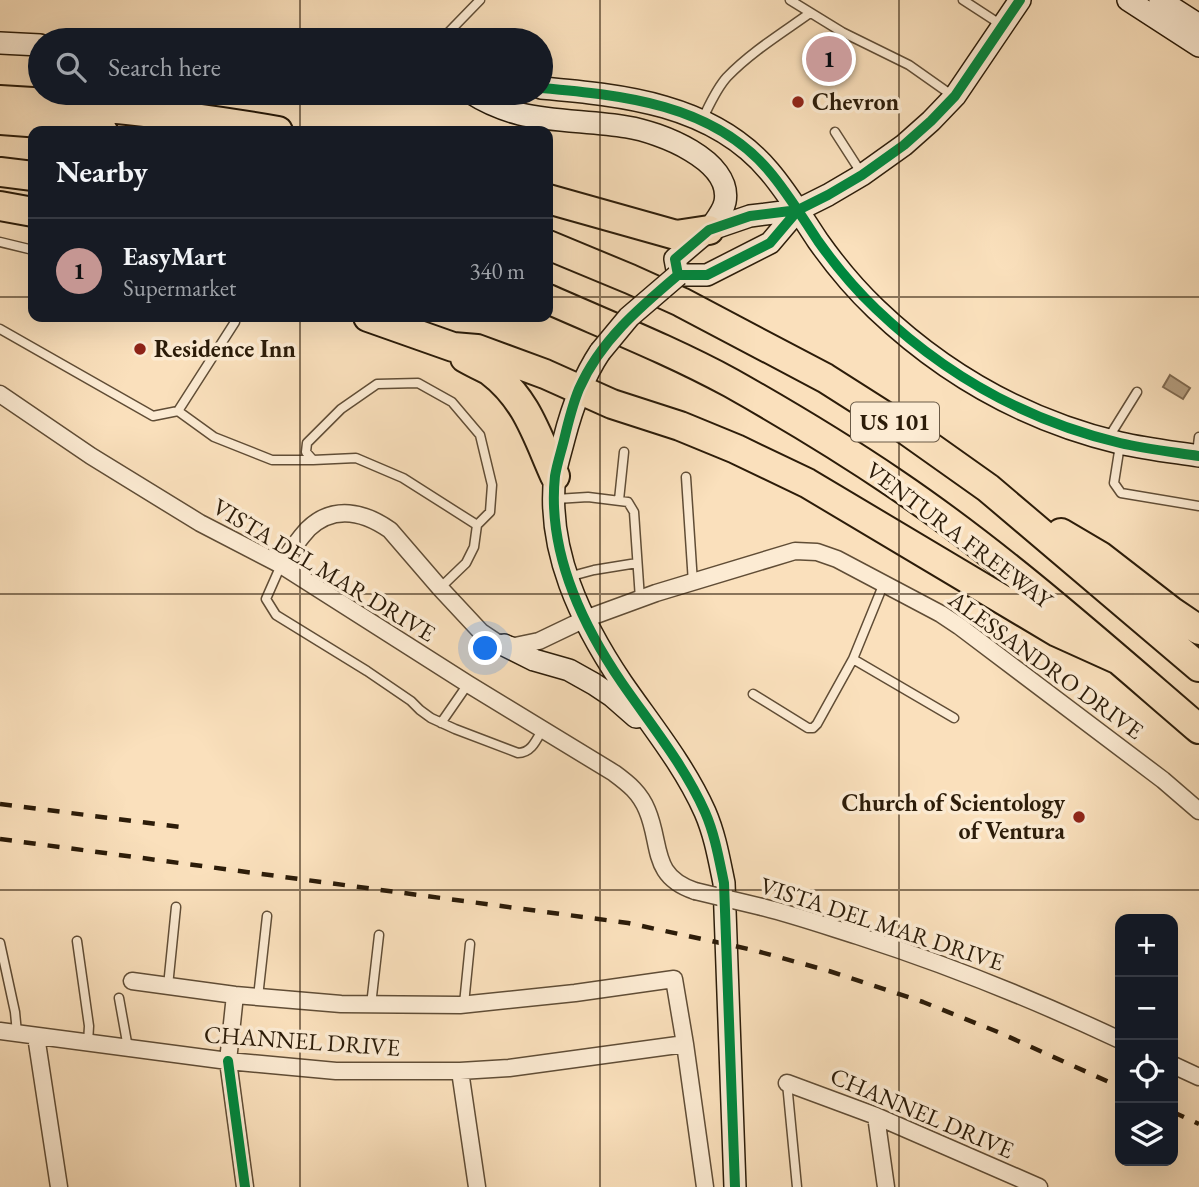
<!DOCTYPE html>
<html lang="en">
<head>
<meta charset="utf-8">
<style>
  :root { --surface:#171b24; --page:#20242c; --text:#f1f3f6; --muted:#9ea1a6; --line:#363941; --accent:#c59692 }
  body { margin:0; font-family:"EB Garamond",serif; background:var(--page); color:var(--text) }
  .controls { position:absolute; right:21px; bottom:21px; display:grid; overflow:hidden; border-radius:14px; box-shadow:0 7px 28px #0002 }
  .controls button { width:63px; height:63px; display:grid; place-items:center; padding:0; border:0; border-bottom:2px solid var(--line); background:var(--surface); color:var(--text); font:35px sans-serif }
  .you { position:absolute; left:486px; top:649px; width:24px; height:24px; margin:-18px; border:5px solid #fff; border-radius:50%; background:#1a73e8; box-shadow:0 0 0 10px #1a73e833 }
  .badge { display:grid; place-items:center; width:46px; height:46px; border-radius:50%; background:var(--accent); color:#111; font-size:23px; font-weight:700 }
  .pin { position:absolute; translate:-50% -50%; border:4px solid #fff; box-shadow:0 2px 7px #0006 }
  .list { margin:0; padding:0; list-style:none }
  h2 { display:flex; justify-content:space-between; align-items:center; height:91px; margin:0; padding:0 28px; font-size:30px }
  h2 small { font-size:23px; font-weight:400; color:var(--muted) }
  .list li { display:grid; grid-template-columns:46px 1fr auto; gap:21px; align-items:center; box-sizing:border-box; height:105px; padding:0 28px; border-top:2px solid var(--line) }
  .list b { display:block; font-size:26px; white-space:nowrap }
  .list p { margin:0; font-size:23px; white-space:nowrap; color:var(--muted) }
  .list em { font-size:23px; font-style:normal; color:var(--muted) }
  .icon { flex:none; width:38px; height:38px; fill:none; stroke:currentColor; stroke-width:2; stroke-linecap:round; stroke-linejoin:round }
  .map { position:relative; flex:none; width:1199px; height:1187px; overflow:hidden }
  .search { position:absolute; background:var(--surface); box-shadow:0 7px 28px #0002; left:28px; top:28px; width:525px; height:77px; display:flex; align-items:center; gap:18px; box-sizing:border-box; padding:0 24px; border-radius:38px; color:var(--muted); font-size:26px }
  .panel { position:absolute; background:var(--surface); box-shadow:0 7px 28px #0002; left:28px; top:126px; width:525px; height:196px; border-radius:14px }
  .map>svg:first-child { display:block }
  .water { fill:#b49d7f; stroke:#7e6950; stroke-width:2 }
  .lines { fill:none; stroke-linecap:round; stroke-linejoin:round }
  .lane-casing { stroke:#604d36; stroke-width:11 }
  .street-casing { stroke:#604d36; stroke-width:19 }
  .secondary-casing { stroke:#2c1c09; stroke-width:24 }
  .highway-casing { stroke:#2c1c09; stroke-width:32 }
  .lane { stroke:#fcebd3; stroke-width:8 }
  .street { stroke:#fcebd3; stroke-width:16 }
  .secondary { stroke:#fcebd3; stroke-width:21 }
  .highway { stroke:#fae0bc; stroke-width:28 }
  .rail { stroke:#2c1c09; stroke-width:4.5; stroke-dasharray:12 12; stroke-linecap:butt }
  .street-bridge-casing { stroke:#604d36; stroke-width:19; stroke-linecap:butt }
  .secondary-bridge-casing { stroke:#2c1c09; stroke-width:24; stroke-linecap:butt }
  .street-bridge { stroke:#fcebd3; stroke-width:16 }
  .secondary-bridge { stroke:#fcebd3; stroke-width:21 }
  .cycleway-casing { stroke:#fcebd3; stroke-width:15 }
  .cycleway { stroke:#00873e; stroke-width:10 }
  .grid { fill:none; stroke:#2c1c09; stroke-width:2; stroke-opacity:0.55 }
  .poi-dot { fill:#8f2418; stroke:#fcebd3; stroke-width:2.5 }
  .labels { text-anchor:middle; stroke-width:7; stroke-linejoin:round; paint-order:stroke }
  .shield { fill:#fcebd3; stroke:#6a5a46; stroke-width:2 }
  .shield-label { font-size:23px; font-weight:bold; fill:#2c1c09 }
  .poi-label { font-size:24px; font-weight:bold; fill:#2c1c09; stroke:#fcebd3; text-anchor:start }
  .street-label { font-size:24px; fill:#2c1c09; stroke:#fcebd3 }
</style>
</head>
<body>
<div class="map">
<svg width="1199" height="1187" viewBox="0 0 1199 1187">
  <rect width="100%" height="100%" fill="#fae0bc"/>
  <filter id="stains"><feTurbulence type="fractalNoise" baseFrequency=".00286" numOctaves="4"/><feColorMatrix values="0 0 0 0 .2 0 0 0 0 .09 0 0 0 0 .02 0 0 0 .5 -.17"/></filter>
  <radialGradient id="worn" r=".72"><stop offset=".6" stop-color="#630" stop-opacity="0"/><stop offset="1" stop-color="#630" stop-opacity=".3"/></radialGradient>
  <path class="water" d="M1170 375 1190 388 1183 399 1163 387Z"/>
  <g class="lines">
    <defs>
      <path id="lane" d="M790 0 842 32 909 65 953 96
        M963 0 1000 24
        M443 40 444 37 480 0
        M702 120C709 106 716 89 727 77 751 52 782 33 810 13
        M835 132 862 174
        M0 242 33 250
        M233 317 235 322 178 411 214 437 272 460H313
        M0 329 153 416 178 411
        M1109 437 1137 392
        M1120 445 1114 483 1121 493 1199 506
        M1197 453 1199 437
        M686 477 693 583
        M556 499 588 497 628 502 634 512 640 599
        M619 500 624 452
        M281 565 266 599 276 615 367 671 411 701 420 710 431 718 455 729 518 753C531 753 536 741 542 730
        M568 577 594 570 637 563
        M884 583 853 659 954 718
        M440 588 466 563 474 547 477 525 490 512 492 485 480 435 452 402 418 383 377 384 341 409 307 443 306 452 313 460 356 458 403 478 477 525
        M753 694 808 728H813L817 724 853 659
        M441 723 468 684
        M77 941 89 1026 88 1043
        M0 943 15 1012 17 1033
        M168 986 176 907
        M258 997 267 916
        M119 998 128 1048
        M464 1004 470 944
        M371 1005 379 935
        M787 1083 797 1187"/>
      <path id="street" d="M0 394 91 456 200 523 281 565 468 684 614 773C629 784 640 793 647 810 662 845 650 876 695 891
        M281 565C289 553 298 540 308 529 334 504 364 512 390 530L440 588 481 632 496 642 515 646 539 641 585 619 656 593 795 551 817 552 837 559 941 614 959 626 1163 780 1199 811
        M762 907C794 915 826 926 858 936 948 965 1035 1000 1120 1040
        M132 981 235 995 341 1004 460 1005 575 993 674 979 685 1044 705 1187
        M235 995 228 1061 245 1187
        M0 1031 228 1061 336 1071H460L509 1068 685 1044
        M36 1036 59 1187
        M1173 1065 1199 1077
        M460 1071 477 1187
        M787 1083 876 1116 1039 1187
        M876 1116 886 1187"/>
      <path id="secondary" d="M1128 0 1199 46
        M1160 0 1199 25
        M0 43 40 45
        M541 88C622 95 713 104 769 171 787 192 802 217 818 241 835 265 855 289 876 309 945 375 1028 421 1120 443 1146 449 1173 452 1199 456
        M471 93C485 102 504 110 520 114 555 122 592 121 627 127 659 132 733 160 725 202 723 212 714 222 709 230
        M798 210 770 243 707 275H678L675 259 709 230 750 216 798 210 828 195 862 175 904 145 931 121 955 96 1020 0
        M600 352C582 379 572 408 564 439 561 451 557 463 555 475 546 550 581 622 622 683 651 725 684 765 705 812 715 835 719 859 724 883L735 1187
        M504 645 534 660 569 670 594 684 612 696 636 717"/>
      <path id="highway" d="M0 100C93 105 186 115 278 131
        M0 120 41 123 103 131
        M0 172 33 176
        M548 199 676 235 709 230
        M0 206 33 212
        M548 245 630 279 681 302 825 378 902 427 988 488 1199 667
        M548 299C609 326 672 351 731 383 786 414 841 447 894 483 1002 556 1100 644 1199 729
        M368 317 453 347 477 349 545 374 612 404 680 426 736 449 807 483 1057 632 1119 660
        M465 358C473 363 482 366 490 371 527 399 537 436 555 476
        M1061 533 1100 556 1171 611 1199 630"/>
    </defs>
    <use href="#lane" class="lane-casing"/>
    <use href="#street" class="street-casing"/>
    <use href="#secondary" class="secondary-casing"/>
    <use href="#highway" class="highway-casing"/>
    <use href="#lane" class="lane"/>
    <use href="#street" class="street"/>
    <use href="#secondary" class="secondary"/>
    <use href="#highway" class="highway"/>
    <path class="rail" d="M0 804 188 828
      M0 839 628 923 753 950 829 971 923 1002 998 1032 1120 1087
      M1173 1112 1199 1124"/>
    <defs>
      <path id="street-bridge" d="M695 891 762 907"/>
      <path id="secondary-bridge" d="M600 352 629 317 678 275"/>
    </defs>
    <use href="#street-bridge" class="street-bridge-casing"/>
    <use href="#secondary-bridge" class="secondary-bridge-casing"/>
    <use href="#street-bridge" class="street-bridge"/>
    <use href="#secondary-bridge" class="secondary-bridge"/>
    <defs>
      <path id="cycleway" d="M541 88C622 95 713 104 769 171 787 192 802 217 818 241 835 265 855 289 876 309 945 375 1028 421 1120 443 1146 449 1173 452 1199 456
        M678 275 675 259 709 230 750 216 798 210 828 195 862 175 904 145 931 121 955 96 1020 0
        M228 1061 245 1187
        M735 1187 724 883C719 859 715 835 705 812 684 765 651 725 622 683 581 623 547 551 555 476 557 464 561 452 564 440 568 423 572 406 579 389 600 341 639 308 678 275H707L770 243 798 210"/>
    </defs>
    <use href="#cycleway" class="cycleway-casing"/>
    <use href="#cycleway" class="cycleway"/>
  </g>
  <path class="grid" d="M300 0V40M600 0V1187M899 0V1187M300 93V131M0 297H33M548 297H1199M300 317V1187M0 594H1199M0 890H1199"/>
  <g class="poi-dot">
    <circle cx="798" cy="102" r="7"/>
    <circle cx="140" cy="349" r="7"/>
    <circle cx="1079" cy="817" r="7"/>
  </g>
  <g class="labels">
    <rect class="shield" x="851" y="402.5" width="88" height="39" rx="5"/>
    <g class="shield-label">
      <text x="895" y="430">US 101</text>
    </g>
    <g class="poi-label">
      <text x="812" y="110">Chevron</text>
      <text x="154" y="357">Residence Inn</text>
      <text x="1065" y="811" text-anchor="end">Church of Scientology<tspan x="1065" dy="28">of Ventura</tspan></text>
    </g>
    <g class="street-label">
      <text transform="translate(959 535) rotate(37)" y="8">VENTURA FREEWAY</text>
      <text transform="translate(324 570) rotate(31)" y="8">VISTA DEL MAR DRIVE</text>
      <text transform="translate(1046 665) rotate(36)" y="8">ALESSANDRO DRIVE</text>
      <text transform="translate(882 924) rotate(18)" y="8">VISTA DEL MAR DRIVE</text>
      <text transform="translate(302 1041) rotate(4)" y="8">CHANNEL DRIVE</text>
      <text transform="translate(922 1113) rotate(23)" y="8">CHANNEL DRIVE</text>
    </g>
  </g>
  <rect width="100%" height="100%" filter="url(#stains)"/>
  <rect width="100%" height="100%" fill="url(#worn)"/>
</svg>
<div class="controls">
<button>+</button>
<button>−</button>
<button><svg class="icon" aria-label="locate" viewBox="0 0 24 24"><circle cx="12" cy="12" r="6"/><path d="M12 2v4M12 18v4M2 12h4M18 12h4"/></svg></button>
<button><svg class="icon" aria-label="layers" viewBox="0 0 24 24"><path d="M12 4l9 5-9 5-9-5zM3 14l9 5 9-5"/></svg></button>
</div>
<div class="you"></div>
<div class="pin badge" style="left:829px;top:59px">1</div>
<div class="search"><svg class="icon" aria-label="search" viewBox="0 0 24 24"><circle cx="10" cy="10" r="6"/><path d="M15 15l6 6"/></svg>Search here</div>
<section class="panel">
<h2>Nearby<small></small></h2>
<ul class="list">
<li><span class="badge">1</span><div><b>EasyMart</b><p>Supermarket</p></div><em>340 m</em></li>
</ul>
</section>
</div>
</body>
</html>
